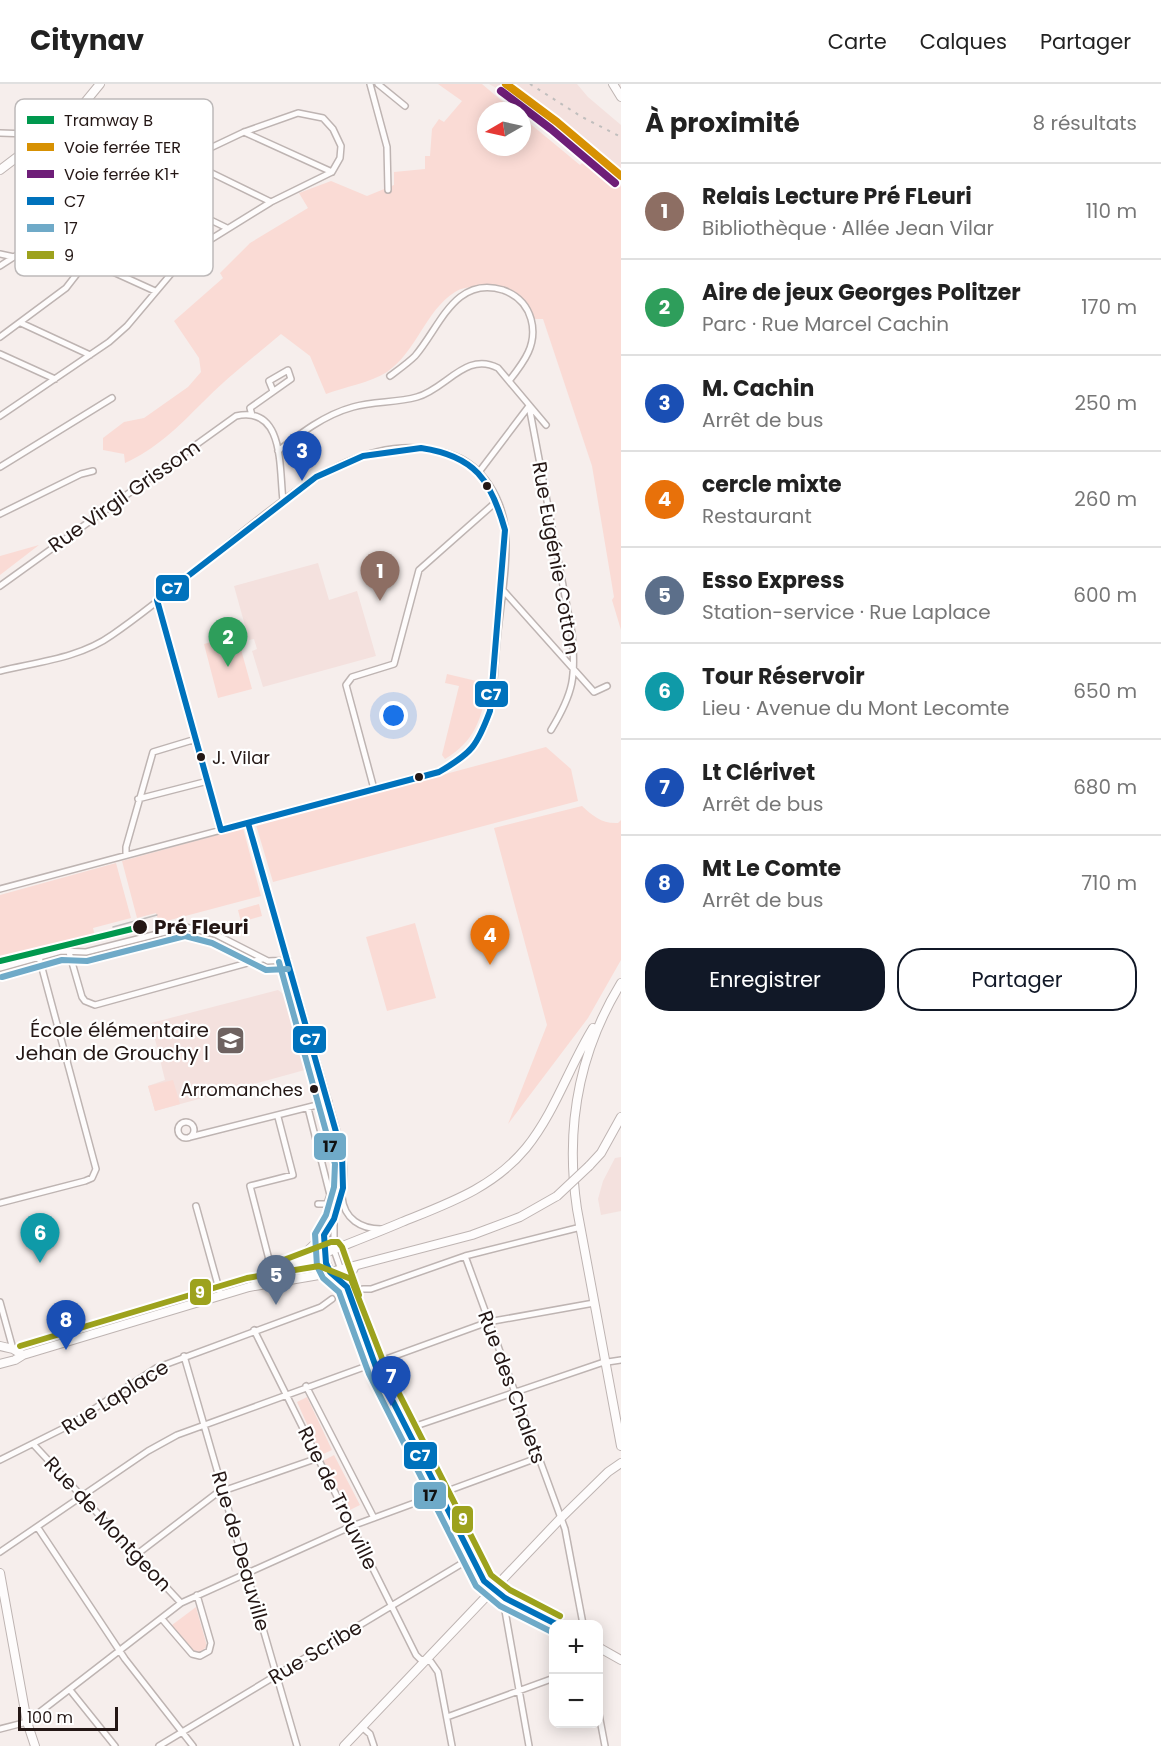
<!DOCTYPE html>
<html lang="fr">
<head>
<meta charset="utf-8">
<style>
  :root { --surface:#fff; --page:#f2f2f2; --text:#222; --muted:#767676; --line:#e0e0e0; --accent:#111827 }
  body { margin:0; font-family:Poppins,sans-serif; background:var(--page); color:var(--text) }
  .controls { position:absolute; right:18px; bottom:18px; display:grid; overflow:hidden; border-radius:12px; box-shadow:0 3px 15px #0003 }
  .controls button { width:54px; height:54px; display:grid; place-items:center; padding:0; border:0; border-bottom:2px solid var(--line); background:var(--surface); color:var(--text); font:30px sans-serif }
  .compass { position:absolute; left:477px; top:18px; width:54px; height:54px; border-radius:50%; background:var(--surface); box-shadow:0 3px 15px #0003; rotate:261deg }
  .scale { position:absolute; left:18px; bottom:15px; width:100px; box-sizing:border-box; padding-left:6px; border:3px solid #241715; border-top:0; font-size:16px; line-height:21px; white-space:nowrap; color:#241715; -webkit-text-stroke:4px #fff; paint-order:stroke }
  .you { position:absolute; left:394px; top:632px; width:21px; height:21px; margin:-15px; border:4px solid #fff; border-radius:50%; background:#1a73e8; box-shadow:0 0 0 9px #1a73e833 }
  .badge { display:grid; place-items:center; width:39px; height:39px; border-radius:50%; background:var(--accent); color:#fff; font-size:20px; font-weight:700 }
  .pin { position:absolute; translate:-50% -50px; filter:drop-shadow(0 2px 3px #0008) }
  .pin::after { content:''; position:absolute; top:32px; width:21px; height:18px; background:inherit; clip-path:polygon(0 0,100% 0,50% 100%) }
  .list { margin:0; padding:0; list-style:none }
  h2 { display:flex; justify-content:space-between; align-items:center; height:78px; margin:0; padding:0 24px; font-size:26px }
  h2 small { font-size:20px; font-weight:400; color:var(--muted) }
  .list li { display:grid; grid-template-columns:39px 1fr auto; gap:18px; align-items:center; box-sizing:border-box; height:96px; padding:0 24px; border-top:2px solid var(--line) }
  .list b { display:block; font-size:22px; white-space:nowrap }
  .list p { margin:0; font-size:20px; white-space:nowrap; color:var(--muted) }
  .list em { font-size:20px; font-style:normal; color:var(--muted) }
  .actions { display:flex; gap:12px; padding:18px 24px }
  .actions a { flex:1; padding:14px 0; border:2px solid var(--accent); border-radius:24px; text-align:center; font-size:21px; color:var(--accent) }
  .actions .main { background:var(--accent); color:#fff }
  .map { position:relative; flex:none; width:621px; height:1662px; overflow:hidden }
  header { display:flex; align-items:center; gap:36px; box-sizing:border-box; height:84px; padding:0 30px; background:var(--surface); border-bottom:2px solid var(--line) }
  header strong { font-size:28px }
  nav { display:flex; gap:33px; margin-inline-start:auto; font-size:21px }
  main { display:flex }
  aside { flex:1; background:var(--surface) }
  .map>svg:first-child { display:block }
  .built { fill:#f4e1de }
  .green { fill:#fadbd5 }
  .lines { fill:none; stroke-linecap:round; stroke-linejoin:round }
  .street-casing { stroke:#beb4b2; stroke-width:8 }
  .secondary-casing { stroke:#beb4b2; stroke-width:10 }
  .street { stroke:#fefcfc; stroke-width:5 }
  .secondary { stroke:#fefcfc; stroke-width:8 }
  .tram { stroke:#c0bebd; stroke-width:1.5 }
  .rail { stroke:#c0bebd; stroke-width:2; stroke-dasharray:3 6; stroke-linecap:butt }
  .secondary-bridge-casing { stroke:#beb4b2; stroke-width:10; stroke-linecap:butt }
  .secondary-bridge { stroke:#fefcfc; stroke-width:8 }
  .bus-1-casing { stroke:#fff; stroke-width:10 }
  .bus-2-casing { stroke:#fff; stroke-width:10 }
  .bus-3-casing { stroke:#fff; stroke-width:10 }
  .bus-1 { stroke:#0072bc; stroke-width:6 }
  .bus-2 { stroke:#6faac8; stroke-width:6 }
  .bus-3 { stroke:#9da21d; stroke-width:6 }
  .rail-1-casing { stroke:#fff; stroke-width:12 }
  .rail-2-casing { stroke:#fff; stroke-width:12 }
  .rail-1 { stroke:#d79103; stroke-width:8 }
  .rail-2 { stroke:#6e1e78; stroke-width:8 }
  .tram-1-casing { stroke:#fff; stroke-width:10 }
  .tram-1 { stroke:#00984e; stroke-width:6 }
  .bus-dot { fill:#241715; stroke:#fff; stroke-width:2 }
  .labels { text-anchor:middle; stroke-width:4.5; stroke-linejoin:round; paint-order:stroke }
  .bus-label { font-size:18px; fill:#241715; stroke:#fff; text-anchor:start }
  .street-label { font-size:20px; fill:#241715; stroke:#fff }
  .stop-label { font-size:20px; font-weight:bold; fill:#241715; stroke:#fff; text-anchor:start }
  .poi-label { font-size:20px; fill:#241715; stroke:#fff; text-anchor:end }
  .key { fill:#fff; stroke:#bdb9b9; stroke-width:1.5 }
  .key-label { font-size:16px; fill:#241715 }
  .line-badge { stroke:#fff; stroke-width:2 }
  .badge-label { font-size:16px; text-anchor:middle; font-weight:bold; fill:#fff }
  .pale-badge-label { font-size:16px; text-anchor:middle; font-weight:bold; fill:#111 }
</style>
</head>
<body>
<header>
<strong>Citynav</strong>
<nav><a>Carte</a><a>Calques</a><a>Partager</a></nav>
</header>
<main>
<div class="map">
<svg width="621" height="1662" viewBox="0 0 621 1662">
  <rect width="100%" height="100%" fill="#f6eeec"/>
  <path class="built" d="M489 0H577L588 13 621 41V103L511 12Z
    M318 479 329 516 357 507 376 572 263 603 252 567 257 565 254 555 249 556 234 502Z
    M278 906 286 912 298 935 312 984 155 1027 148 1002 165 996 151 939Z
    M621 1073V1127L601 1131 598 1115 603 1097 615 1074Z"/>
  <path class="green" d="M438 0H482L514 27H486V63H522V33L580 81 589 73 621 103V546L612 516 614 513 592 382 543 235H533C522 219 508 203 486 203 476 203 464 202 455 208 425 227 417 267 387 288 370 299 344 303 326 310L310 272 281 250C254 273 225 295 201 320 176 345 157 364 125 379L124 370 103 366V354L124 338 144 334 188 303 201 288 199 274 174 237 223 194 220 189 250 159 308 124 299 109 331 97 367 112 394 101V88L425 85V72H430L432 45 439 35 444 38 462 17Z
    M39 461 0 491V472Z
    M237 551 252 605 218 614 204 560Z
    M447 590 485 599 487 603C482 635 474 658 445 675L442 671 459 602 445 599Z
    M546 663 571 685 578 717 273 798 256 741Z
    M582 722C593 732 602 740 618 739L621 736V876L588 934 508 1040 547 941 494 744Z
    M243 744 261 812 159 839 156 829 137 834 122 777Z
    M116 779 131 834 93 844 96 856 0 880V811Z
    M259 820 262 832 241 838 238 826Z
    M415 839 436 914 387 927 366 853Z
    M173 996 180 1020 155 1027 148 1002Z
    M320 1175 323 1185 254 1202Z
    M307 1313 332 1366 321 1371 297 1318Z
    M334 1371 360 1421 350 1426 323 1377Z
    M196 1523 207 1562 200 1569H195L172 1541Z"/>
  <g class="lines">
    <defs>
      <path id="street" d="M370 0 387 63 388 106
        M378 0 405 22
        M244 48 332 88
        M0 49 29 50 39 57
        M185 76 271 118
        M147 105 227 144
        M23 167 79 138 89 139 181 178
        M0 170 14 173
        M89 177 155 207
        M0 182 23 167 74 48 73 40
        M21 239 90 271
        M0 253 66 204 128 124 147 105 185 76 244 48 298 29 323 34 333 45 341 62 340 74 332 88 271 118 208 157 181 178 127 242 109 258 0 332
        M0 270 55 295
        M390 292C398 286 408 279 415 272 440 243 455 191 503 206 517 211 527 221 531 235 538 260 524 278 509 297
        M529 322 572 549C576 593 574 608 551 646
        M252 331 250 324 291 295 288 286 269 297 273 307
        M278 367C301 349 324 331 353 323 374 317 396 319 417 313 446 305 466 267 498 284L546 341
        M0 383 112 314
        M479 388 529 322
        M0 430 81 390 93 387
        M0 502 236 332C285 321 279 385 283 416
        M502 505 594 608 607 602
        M157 516 221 746
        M0 587C37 578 80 574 112 551 156 521 198 484 240 450 299 403 373 341 455 372 483 383 501 414 505 443 509 475 500 523 497 556 491 616 499 656 439 688L0 805
        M374 705 346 601 352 593 394 580 419 486 497 417
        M138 715 208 697
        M248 739 340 1058C343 1075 346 1092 342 1109 334 1147 307 1162 340 1198
        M126 771V763L153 668 196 655
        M69 868 82 913 85 917 95 921 262 875
        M0 884 61 867 86 868 185 843 215 850 268 877 288 876
        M308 1024 330 1111 327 1120H318
        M178 1046a8 8 0 1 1 16 0a8 8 0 1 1-16 0Z
        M190 1053 329 1018
        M342 1113C344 1135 361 1145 381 1145
        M0 1119 85 1097 92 1094 96 1085 39 873
        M196 1122 221 1212
        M334 1136V1166L373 1278 471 1474 484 1497 494 1506
        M465 1172 565 1445 583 1540
        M273 1191 250 1102 293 1091 278 1033
        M320 1192 340 1198
        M363 1205H371L465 1172 581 1143
        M0 1218 13 1265
        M254 1246 416 1571 420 1575 431 1578 438 1588 452 1662
        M184 1272 297 1662
        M306 1302 374 1434
        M407 1345 601 1279 621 1276
        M34 1361 181 1519
        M0 1376 68 1342 156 1284 321 1223 332 1215
        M38 1444 125 1575 193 1662
        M0 1468 148 1367 177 1351 488 1238 594 1219
        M136 1471 217 1409 318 1374
        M508 1516 504 1521 529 1662
        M162 1535 192 1570 200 1572 209 1567 211 1559 197 1511
        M70 1606 115 1662
        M598 1625 605 1662
        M447 1633 554 1594
        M362 1643 370 1650 374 1662
        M0 1645 27 1638 181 1519 352 1442 537 1374
        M159 1662 471 1474"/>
      <path id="secondary" d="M613 0 621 13
        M66 33a7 7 0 1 1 14 0a7 7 0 1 1-14 0Z
        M77 28 100 0
        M0 86 66 36
        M621 899C578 969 565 1044 577 1125L621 1362
        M589 1082 601 1069 621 1033
        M295 1179 324 1151
        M346 1199 355 1182
        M255 1200C302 1176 353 1159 402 1138 449 1119 493 1104 526 1064 555 1028 569 983 593 944
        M0 1262 13 1265 23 1271
        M23 1271 249 1203 319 1191 472 1151 520 1133 557 1112
        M0 1280 15 1276 23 1271
        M0 1489 27 1638 35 1662
        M494 1506 556 1540
        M598 1563 621 1576
        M344 1662 561 1434 608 1388 621 1379"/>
    </defs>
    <use href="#street" class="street-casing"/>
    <use href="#secondary" class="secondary-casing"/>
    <use href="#street" class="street"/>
    <use href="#secondary" class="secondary"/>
    <path class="tram" d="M113 843 157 831"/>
    <path class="rail" d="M505 0 523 12
      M530 0 582 33 621 53"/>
    <defs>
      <path id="secondary-bridge" d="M557 1112 589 1082"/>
    </defs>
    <use href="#secondary-bridge" class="secondary-bridge-casing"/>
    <use href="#secondary-bridge" class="secondary-bridge"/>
    <defs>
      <path id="bus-1" d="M421 364C475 372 491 396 505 446L490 627C477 662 472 669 439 688L221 746 157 516 316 393 363 372Z
        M248 739 342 1069 343 1104 334 1135 324 1151 326 1179 330 1188 347 1203 377 1286 484 1497 505 1514 556 1540"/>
      <path id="bus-2" d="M279 878 335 1080 334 1103 326 1131 315 1150 317 1182 323 1194 339 1208 369 1290 476 1502 500 1522 552 1548
        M2 893 62 876 87 877 185 852 212 859 266 886 288 885"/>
      <path id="bus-3" d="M281 1177 331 1158H338L342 1163 359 1211
        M20 1262 247 1194 319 1182 351 1195 385 1282 491 1491 510 1506 560 1532"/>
    </defs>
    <use href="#bus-1" class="bus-1-casing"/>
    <use href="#bus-2" class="bus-2-casing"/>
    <use href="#bus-3" class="bus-3-casing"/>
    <use href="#bus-1" class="bus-1"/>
    <use href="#bus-2" class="bus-2"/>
    <use href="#bus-3" class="bus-3"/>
    <defs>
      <path id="rail-1" d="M506 0 557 38 621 92"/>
      <path id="rail-2" d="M501 7 551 45 615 99"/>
    </defs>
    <use href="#rail-1" class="rail-1-casing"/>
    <use href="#rail-2" class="rail-2-casing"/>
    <use href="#rail-1" class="rail-1"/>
    <use href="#rail-2" class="rail-2"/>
    <defs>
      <path id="tram-1" d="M0 877 140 843"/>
    </defs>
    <use href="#tram-1" class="tram-1-casing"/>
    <use href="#tram-1" class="tram-1"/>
  </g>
  <defs>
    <symbol id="school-square" viewBox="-11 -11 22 22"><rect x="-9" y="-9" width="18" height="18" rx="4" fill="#6e6260" stroke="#fff"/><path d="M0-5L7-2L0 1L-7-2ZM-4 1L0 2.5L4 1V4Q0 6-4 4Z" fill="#fff"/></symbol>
  </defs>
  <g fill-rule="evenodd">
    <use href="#school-square" x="214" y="940" width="33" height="33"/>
  </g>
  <g class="bus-dot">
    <circle cx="487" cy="402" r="5"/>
    <circle cx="201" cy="673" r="5"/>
    <circle cx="419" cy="693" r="5"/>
    <circle cx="140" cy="843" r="8"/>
    <circle cx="314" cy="1005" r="5"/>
  </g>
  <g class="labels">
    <g class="bus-label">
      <text x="212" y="680">J. Vilar</text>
      <text x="303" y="1012" text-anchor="end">Arromanches</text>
    </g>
    <g class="street-label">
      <text transform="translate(124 412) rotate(-35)" y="7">Rue Virgil Grissom</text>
      <text transform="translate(556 474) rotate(80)" y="7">Rue Eugénie Cotton</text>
      <text transform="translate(512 1303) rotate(70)" y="7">Rue des Chalets</text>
      <text transform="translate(115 1313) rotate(-32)" y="7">Rue Laplace</text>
      <text transform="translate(338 1414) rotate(64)" y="7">Rue de Trouville</text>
      <text transform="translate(108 1440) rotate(47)" y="7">Rue de Montgeon</text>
      <text transform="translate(241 1467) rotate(74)" y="7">Rue de Deauville</text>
      <text transform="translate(315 1568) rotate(-31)" y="7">Rue Scribe</text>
    </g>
    <g class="stop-label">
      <text x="154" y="850">Pré Fleuri</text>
    </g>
    <g class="poi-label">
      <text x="209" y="953">École élémentaire<tspan x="209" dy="23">Jehan de Grouchy I</tspan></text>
    </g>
  </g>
  <rect x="15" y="15" width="198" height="177" rx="9" class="key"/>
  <rect x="27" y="32" width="27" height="8" fill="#00984e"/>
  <rect x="27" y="59" width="27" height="8" fill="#d79103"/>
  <rect x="27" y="86" width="27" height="8" fill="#6e1e78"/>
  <rect x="27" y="113" width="27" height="8" fill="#0072bc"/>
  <rect x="27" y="140" width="27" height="8" fill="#6faac8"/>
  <rect x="27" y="167" width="27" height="8" fill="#9da21d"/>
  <g class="key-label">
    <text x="64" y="42">Tramway B</text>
    <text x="64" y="69">Voie ferrée TER</text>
    <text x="64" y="96">Voie ferrée K1+</text>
    <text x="64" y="123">C7</text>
    <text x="64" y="150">17</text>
    <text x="64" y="177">9</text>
  </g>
  <g class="line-badge">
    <rect x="155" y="490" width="35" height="28" rx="6" fill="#0072bc"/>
    <rect x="474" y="596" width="35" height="28" rx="6" fill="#0072bc"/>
    <rect x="292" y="941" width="35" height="29" rx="6" fill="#0072bc"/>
    <rect x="313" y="1048" width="34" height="29" rx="6" fill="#6faac8"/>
    <rect x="189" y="1194" width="23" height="28" rx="6" fill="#9da21d"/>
    <rect x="403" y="1357" width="35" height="29" rx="6" fill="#0072bc"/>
    <rect x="413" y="1397" width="34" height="29" rx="6" fill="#6faac8"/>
    <rect x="451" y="1421" width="23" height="29" rx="6" fill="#9da21d"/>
  </g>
  <g class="badge-label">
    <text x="172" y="510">C7</text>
    <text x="491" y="616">C7</text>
    <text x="310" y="961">C7</text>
    <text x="200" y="1214">9</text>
    <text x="420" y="1377">C7</text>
    <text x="463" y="1441">9</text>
  </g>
  <g class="pale-badge-label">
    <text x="330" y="1068">17</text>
    <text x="430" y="1417">17</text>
  </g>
</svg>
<div class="controls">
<button>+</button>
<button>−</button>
</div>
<svg class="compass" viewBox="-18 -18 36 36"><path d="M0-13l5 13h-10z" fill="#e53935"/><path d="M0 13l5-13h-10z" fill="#767676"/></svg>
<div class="scale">100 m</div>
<div class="you"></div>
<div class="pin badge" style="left:380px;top:517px;background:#8d6e63">1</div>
<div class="pin badge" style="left:228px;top:583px;background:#2e9e5b">2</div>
<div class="pin badge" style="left:302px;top:397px;background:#1a4fb4">3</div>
<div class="pin badge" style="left:490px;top:881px;background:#e8710a">4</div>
<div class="pin badge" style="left:276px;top:1221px;background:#5c6f8a">5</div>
<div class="pin badge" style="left:40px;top:1179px;background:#0f9aa8">6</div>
<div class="pin badge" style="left:391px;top:1322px;background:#1a4fb4">7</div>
<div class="pin badge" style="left:66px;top:1266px;background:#1a4fb4">8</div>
</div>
<aside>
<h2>À proximité<small>8 résultats</small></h2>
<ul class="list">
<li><span class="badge" style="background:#8d6e63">1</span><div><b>Relais Lecture Pré FLeuri</b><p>Bibliothèque · Allée Jean Vilar</p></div><em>110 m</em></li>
<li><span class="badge" style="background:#2e9e5b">2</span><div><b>Aire de jeux Georges Politzer</b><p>Parc · Rue Marcel Cachin</p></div><em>170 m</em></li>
<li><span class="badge" style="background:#1a4fb4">3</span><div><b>M. Cachin</b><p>Arrêt de bus</p></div><em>250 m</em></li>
<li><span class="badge" style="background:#e8710a">4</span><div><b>cercle mixte</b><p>Restaurant</p></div><em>260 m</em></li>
<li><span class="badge" style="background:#5c6f8a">5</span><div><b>Esso Express</b><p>Station-service · Rue Laplace</p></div><em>600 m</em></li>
<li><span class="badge" style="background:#0f9aa8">6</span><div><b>Tour Réservoir</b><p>Lieu · Avenue du Mont Lecomte</p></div><em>650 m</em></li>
<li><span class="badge" style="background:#1a4fb4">7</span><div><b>Lt Clérivet</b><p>Arrêt de bus</p></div><em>680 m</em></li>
<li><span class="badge" style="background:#1a4fb4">8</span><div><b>Mt Le Comte</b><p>Arrêt de bus</p></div><em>710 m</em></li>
</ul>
<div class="actions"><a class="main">Enregistrer</a><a>Partager</a></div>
</aside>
</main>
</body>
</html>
